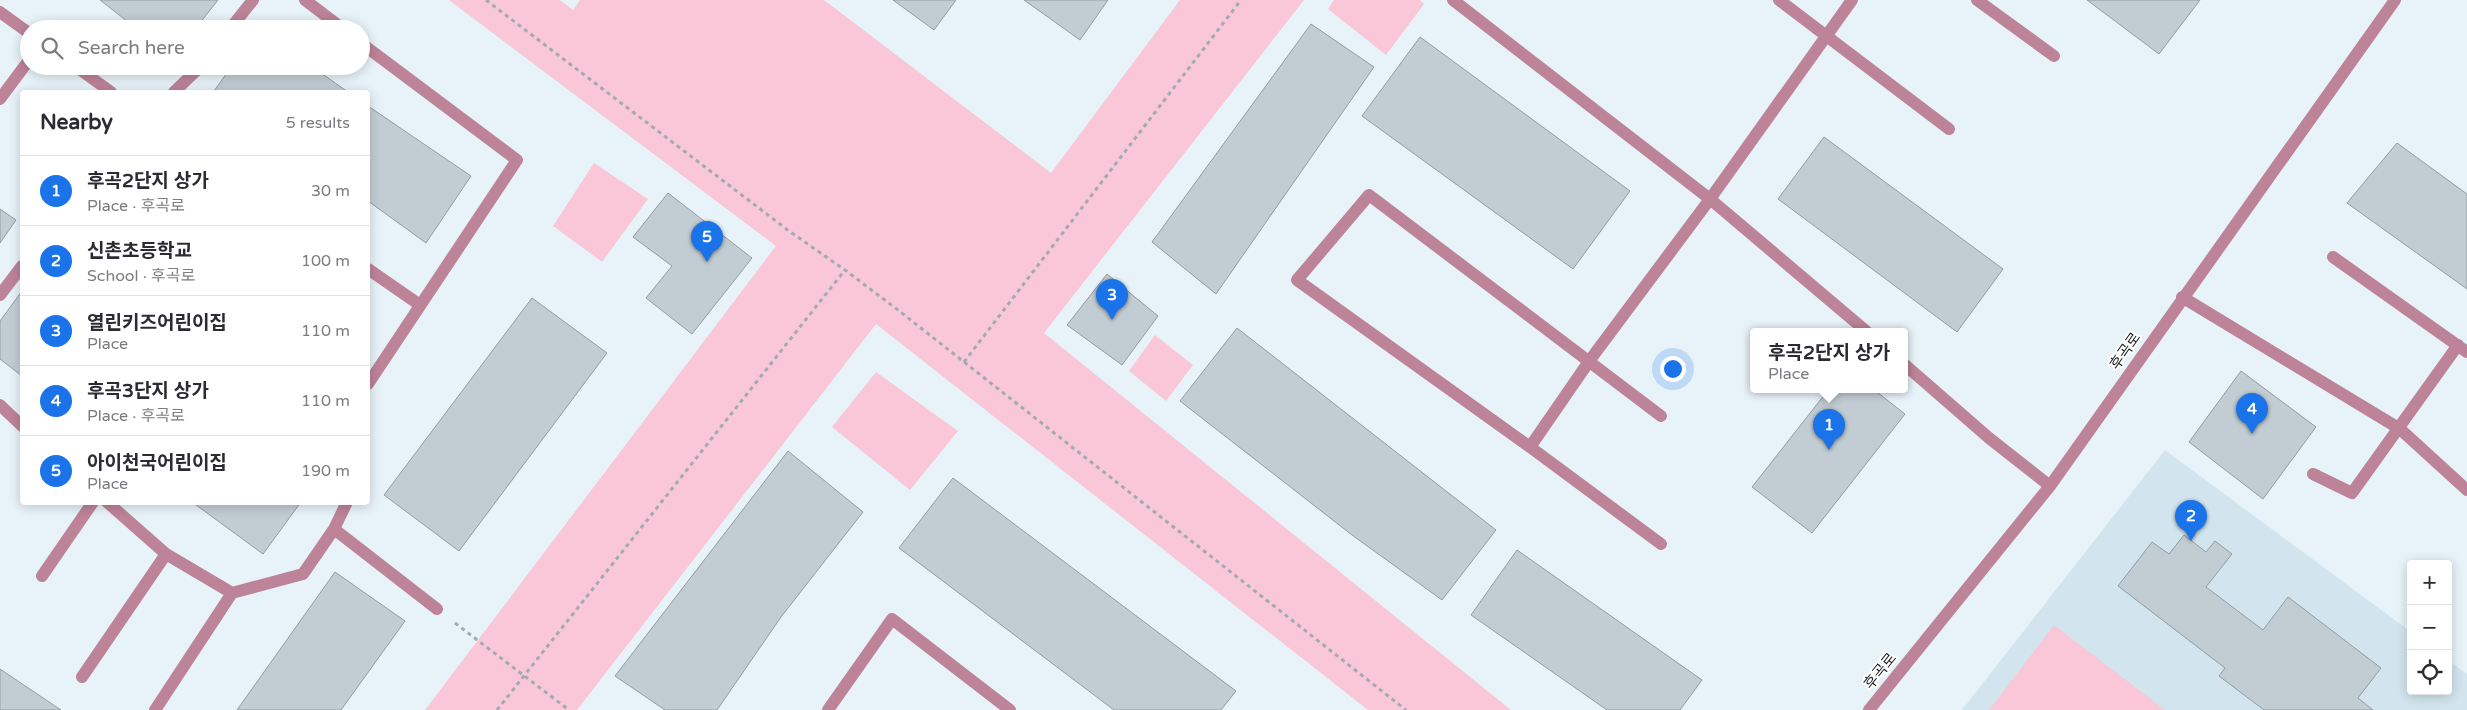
<!DOCTYPE html>
<html lang="en">
<head>
<meta charset="utf-8">
<style>
  :root { --surface:#fff; --page:#f7f7f7; --text:#2b2b33; --muted:#7c7c81; --line:#e1e1e2; --accent:#1a73e8 }
  body { margin:0; font-family:"Varela Round","Noto Sans KR",sans-serif; background:var(--page); color:var(--text) }
  .controls { position:absolute; right:15px; bottom:15px; display:grid; overflow:hidden; border-radius:5px; box-shadow:0 2px 12px #0003 }
  .controls button { width:45px; height:45px; display:grid; place-items:center; padding:0; border:0; border-bottom:1px solid var(--line); background:var(--surface); color:var(--text); font:25px sans-serif }
  .you { position:absolute; left:1672px; top:368px; width:18px; height:18px; margin:-12px; border:4px solid #fff; border-radius:50%; background:#1a73e8; box-shadow:0 0 0 8px #1a73e833 }
  .badge { display:grid; place-items:center; width:32px; height:32px; border-radius:50%; background:var(--accent); color:#fff; font-size:16px; font-weight:700 }
  .pin { position:absolute; translate:-50% -41px; filter:drop-shadow(0 1px 2px #0008) }
  .pin::after { content:''; position:absolute; top:26px; width:18px; height:15px; background:inherit; clip-path:polygon(0 0,100% 0,50% 100%) }
  .popup { position:absolute; left:1750px; top:328px; width:158px; height:65px; box-sizing:border-box; display:grid; place-content:center; border-radius:5px; background:var(--surface); filter:drop-shadow(0 1px 4px #0005); font-size:16px; white-space:nowrap; color:var(--muted) }
  .popup b { font-size:19px; color:var(--text) }
  .popup::after { content:''; position:absolute; left:50%; top:100%; margin-left:-10px; border:10px solid transparent; border-top-color:var(--surface) }
  .list { margin:0; padding:0; list-style:none }
  h2 { display:flex; justify-content:space-between; align-items:center; height:65px; margin:0; padding:0 20px; font-size:21px }
  h2 small { font-size:16px; font-weight:400; color:var(--muted) }
  .list li { display:grid; grid-template-columns:32px 1fr auto; gap:15px; align-items:center; box-sizing:border-box; height:70px; padding:0 20px; border-top:1px solid var(--line) }
  .list b { display:block; font-size:19px; white-space:nowrap }
  .list p { margin:0; font-size:16px; white-space:nowrap; color:var(--muted) }
  .list em { font-size:16px; font-style:normal; color:var(--muted) }
  .icon { flex:none; width:28px; height:28px; fill:none; stroke:currentColor; stroke-width:2; stroke-linecap:round; stroke-linejoin:round }
  .map { position:relative; flex:none; width:2467px; height:710px; overflow:hidden }
  .search { position:absolute; background:var(--surface); box-shadow:0 2px 12px #0003; left:20px; top:20px; width:350px; height:55px; display:flex; align-items:center; gap:12px; box-sizing:border-box; padding:0 18px; border-radius:28px; color:var(--muted); font-size:19px }
  .panel { position:absolute; background:var(--surface); box-shadow:0 2px 12px #0003; left:20px; top:90px; width:350px; height:415px; border-radius:5px }
  .map>svg:first-child { display:block }
  .built { fill:#d2e5ee }
  .green { fill:#f9c7d8 }
  .building { fill:#c2cdd3; stroke:#929ca2 }
  .lines { fill:none; stroke-linecap:round; stroke-linejoin:round }
  .path { stroke:#a2abb0; stroke-width:3; stroke-dasharray:4 4; stroke-linecap:butt }
  .minor { stroke:#bd8398; stroke-width:12 }
  .labels { text-anchor:middle; stroke-width:4; stroke-linejoin:round; paint-order:stroke }
  .street-label { font-size:15px; fill:#171b1d; stroke:#fff }
</style>
</head>
<body>
<div class="map">
<svg width="2467" height="710" viewBox="0 0 2467 710">
  <rect width="100%" height="100%" fill="#e7f3f9"/>
  <path class="built" d="M2165 450 2411 632V691H2448V660L2467 674V710H1962Z"/>
  <path class="green" d="M449 0H560L573 10 580 0H824L1051 173 1180 0H1304L1044 333 1511 710H1368L876 324 577 710H425L776 246Z
    M1334 0H1420L1424 4 1386 55 1328 9Z
    M594 163 648 199 602 262 553 226Z
    M1155 335 1193 365 1166 401 1129 371Z
    M876 372 958 431 910 490 832 427Z
    M2054 625 2165 710H1989Z"/>
  <path class="building" d="M100 0H218L195 29H137Z
    M893 0H956L934 30Z
    M1024 0H1108L1080 40Z
    M2087 0H2200L2159 54Z
    M1311 24 1374 67 1216 294 1152 242Z
    M1420 37 1630 191 1573 269 1362 116Z
    M232 66H311L348 92H215L214 91Z
    M368 106 471 176 426 243 368 201Z
    M1824 137 2003 269 1957 332 1778 199Z
    M2397 143 2467 194V289L2347 203Z
    M668 193 752 258 692 334 646 298 672 266 633 237Z
    M0 209 16 220 0 243Z
    M1107 274 1158 316 1122 365 1067 325Z
    M22 291V376L0 359V321Z
    M532 298 607 353 459 551 384 495Z
    M1237 328 1496 530 1442 600 1352 535 1180 401Z
    M2241 371 2316 427 2263 499 2189 442Z
    M1829 389H1873L1905 414 1812 533 1752 487Z
    M788 451 863 512 781 617 717 710H665L615 676Z
    M953 478 1236 691 1221 710H1114L899 548Z
    M192 502H301L263 554Z
    M2184 535 2206 552 2215 541 2232 554 2206 587 2263 630 2288 597 2381 668 2358 698 2373 710H2264L2219 676 2225 668 2118 586 2152 542 2169 554Z
    M1517 550 1702 680 1680 710H1607L1471 615Z
    M335 572 405 621 341 710H237Z
    M0 669 61 710H0Z"/>
  <g class="lines">
    <path class="path" d="M486 0 789 231 845 270 898 310 1406 710
      M964 362 1241 0
      M455 623 569 710
      M497 710 845 270"/>
    <path class="minor" d="M305 0 343 29
      M1453 0 1710 199 1866 331
      M1779 0 1949 129
      M1977 0 2054 56
      M0 12 29 33
      M230 29 253 0
      M361 43 517 160 368 384
      M75 66 111 92
      M174 92 201 66
      M0 99 29 60
      M2333 257 2467 352
      M368 269 420 305
      M0 295 22 266
      M2182 297 2400 429 2467 490
      M1904 364 1989 438 2050 486
      M0 405 22 426
      M1530 447 1297 280 1369 195 1661 416
      M2313 474 2352 493 2458 345
      M107 502 166 554 232 593 303 574 334 529
      M347 502 334 529 437 609
      M1661 544 1530 447 1590 360 1710 199 1852 0
      M42 576 93 502
      M82 677 166 554
      M155 710 232 593
      M828 710 892 619 1010 710
      M1869 710 2050 486 2395 0"/>
  </g>
  <g class="labels">
    <g class="street-label">
      <text transform="translate(2125 351) rotate(-55)" y="5">후곡로</text>
      <text transform="translate(1880 671) rotate(-51)" y="5">후곡로</text>
    </g>
  </g>
</svg>
<div class="controls">
<button>+</button>
<button>−</button>
<button><svg class="icon" aria-label="locate" viewBox="0 0 24 24"><circle cx="12" cy="12" r="6"/><path d="M12 2v4M12 18v4M2 12h4M18 12h4"/></svg></button>
</div>
<div class="you"></div>
<div class="pin badge" style="left:1829px;top:450px">1</div>
<div class="popup"><b>후곡2단지 상가</b>Place</div>
<div class="pin badge" style="left:2191px;top:541px">2</div>
<div class="pin badge" style="left:1112px;top:320px">3</div>
<div class="pin badge" style="left:2252px;top:434px">4</div>
<div class="pin badge" style="left:707px;top:262px">5</div>
<div class="search"><svg class="icon" aria-label="search" viewBox="0 0 24 24"><circle cx="10" cy="10" r="6"/><path d="M15 15l6 6"/></svg>Search here</div>
<section class="panel">
<h2>Nearby<small>5 results</small></h2>
<ul class="list">
<li><span class="badge">1</span><div><b>후곡2단지 상가</b><p>Place · 후곡로</p></div><em>30 m</em></li>
<li><span class="badge">2</span><div><b>신촌초등학교</b><p>School · 후곡로</p></div><em>100 m</em></li>
<li><span class="badge">3</span><div><b>열린키즈어린이집</b><p>Place</p></div><em>110 m</em></li>
<li><span class="badge">4</span><div><b>후곡3단지 상가</b><p>Place · 후곡로</p></div><em>110 m</em></li>
<li><span class="badge">5</span><div><b>아이천국어린이집</b><p>Place</p></div><em>190 m</em></li>
</ul>
</section>
</div>
</body>
</html>
